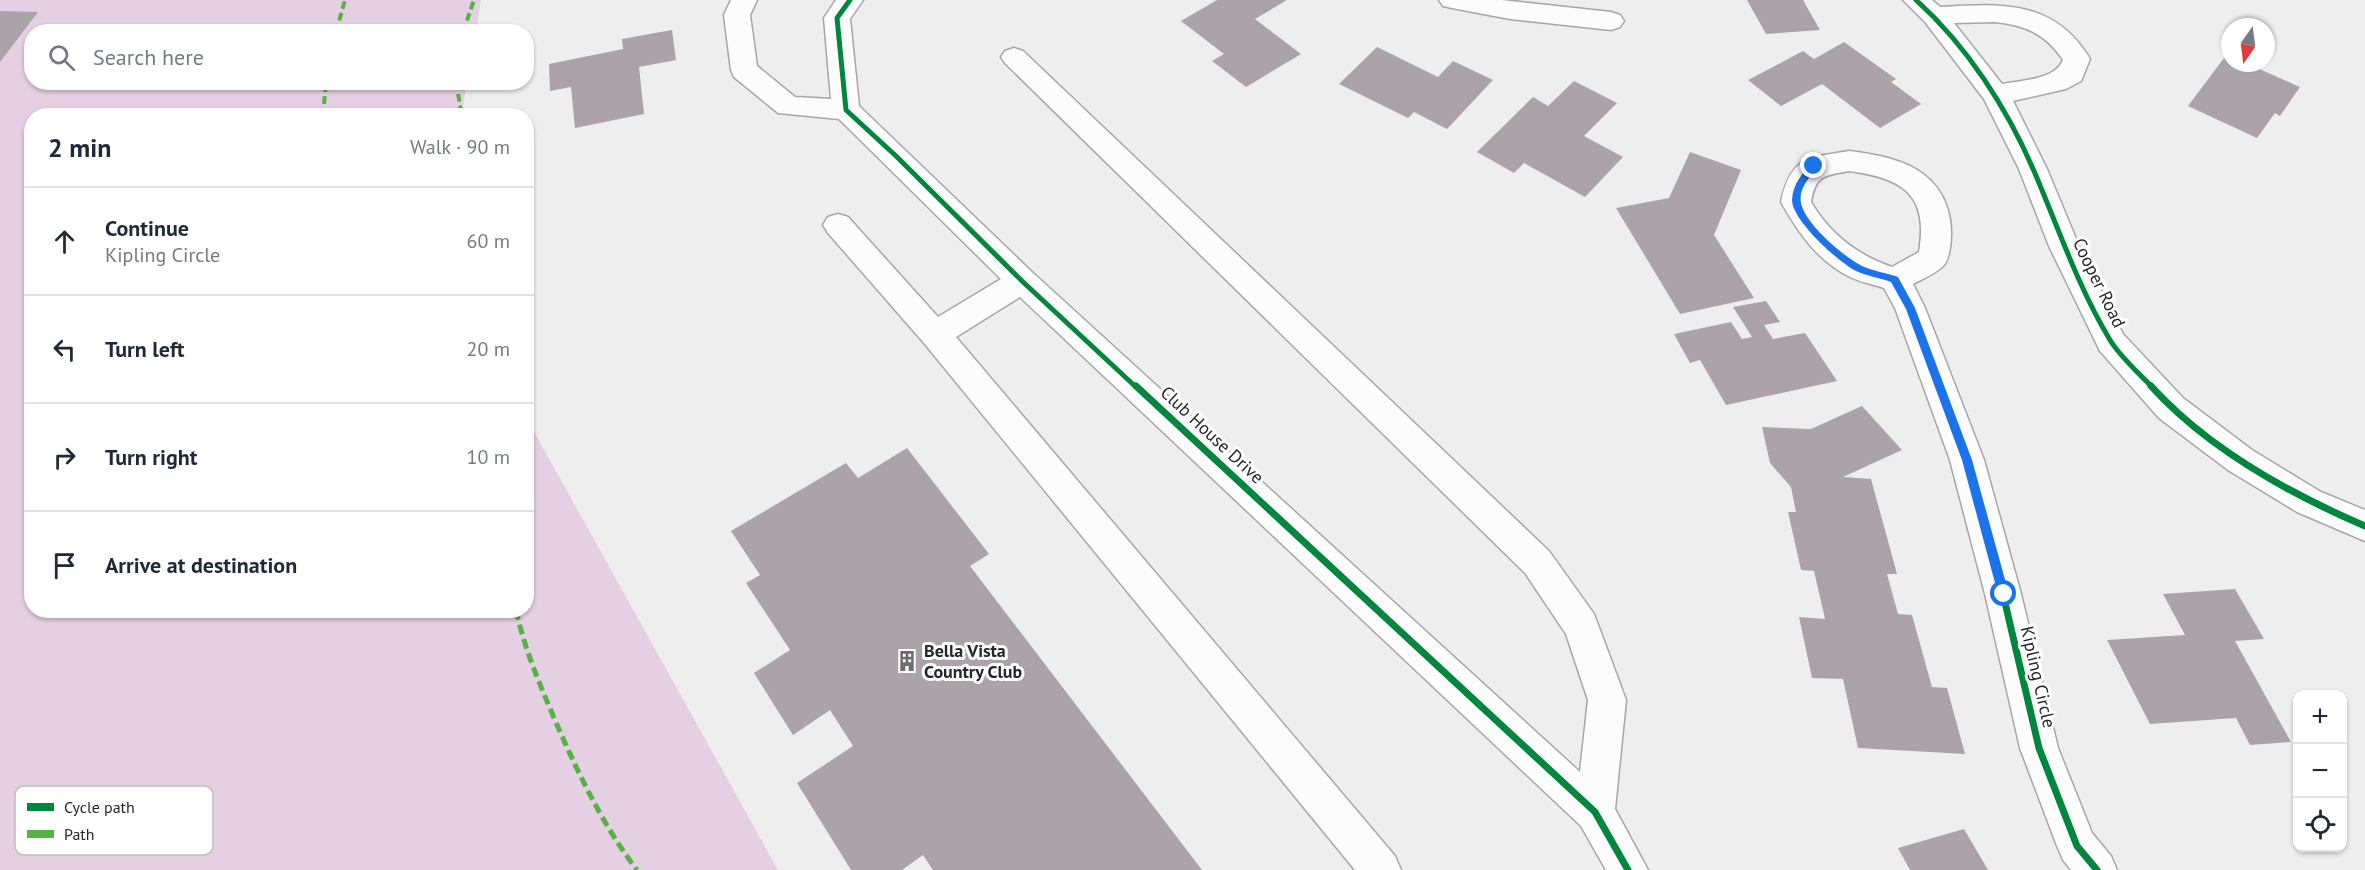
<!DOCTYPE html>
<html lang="en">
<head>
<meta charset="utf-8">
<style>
  :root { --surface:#fff; --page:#f6f6f7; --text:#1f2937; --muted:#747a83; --line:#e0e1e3 }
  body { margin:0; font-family:"PT Sans",sans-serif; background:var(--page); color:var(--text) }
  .controls { position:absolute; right:18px; bottom:18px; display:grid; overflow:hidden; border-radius:12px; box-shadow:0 2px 4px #0004 }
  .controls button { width:54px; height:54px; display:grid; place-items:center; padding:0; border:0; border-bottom:2px solid var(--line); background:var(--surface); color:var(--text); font:30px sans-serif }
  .compass { position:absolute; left:2221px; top:18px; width:54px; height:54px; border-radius:50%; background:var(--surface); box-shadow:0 2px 4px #0004; rotate:194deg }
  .stop { position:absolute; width:18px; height:18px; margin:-14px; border:4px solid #1a73e8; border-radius:50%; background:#fff }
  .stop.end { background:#1a73e8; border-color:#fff; box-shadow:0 2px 6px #0008 }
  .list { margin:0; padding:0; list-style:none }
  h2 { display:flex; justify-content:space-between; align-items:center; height:78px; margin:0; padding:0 24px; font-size:26px }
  h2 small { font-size:20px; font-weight:400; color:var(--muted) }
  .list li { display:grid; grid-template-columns:39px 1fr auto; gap:18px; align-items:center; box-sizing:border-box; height:108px; padding:0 24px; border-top:2px solid var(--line) }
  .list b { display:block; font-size:22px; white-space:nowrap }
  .list p { margin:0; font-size:20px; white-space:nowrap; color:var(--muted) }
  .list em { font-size:20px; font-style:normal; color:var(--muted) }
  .icon { flex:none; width:33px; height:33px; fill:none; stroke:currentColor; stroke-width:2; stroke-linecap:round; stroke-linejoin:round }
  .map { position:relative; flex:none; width:2365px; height:870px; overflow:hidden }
  .search { position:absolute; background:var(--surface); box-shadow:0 2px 4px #0004; left:24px; top:24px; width:510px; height:66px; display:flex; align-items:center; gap:15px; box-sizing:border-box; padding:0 21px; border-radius:24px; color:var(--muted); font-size:22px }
  .panel { position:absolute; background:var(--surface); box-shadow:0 2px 4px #0004; left:24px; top:108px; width:510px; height:510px; border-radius:24px }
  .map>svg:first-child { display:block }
  .green { fill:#e5cfe2 }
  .building { fill:#aba2aa }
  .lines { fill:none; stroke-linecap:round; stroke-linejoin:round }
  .minor-casing { stroke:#a7a6a7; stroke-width:3 }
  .minor { fill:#fdfcfd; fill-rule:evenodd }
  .quiet-far1 { stroke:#56b245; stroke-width:4; stroke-dasharray:8 4; stroke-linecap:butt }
  .quiet { stroke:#56b245; stroke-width:5; stroke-dasharray:10 5; stroke-linecap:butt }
  .cycleway-far1-casing { stroke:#fff; stroke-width:8 }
  .cycleway-casing { stroke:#fff; stroke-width:10 }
  .cycleway-far1 { stroke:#00873e; stroke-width:5 }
  .cycleway { stroke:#00873e; stroke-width:7 }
  .route { fill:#1a73e8 }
  .labels { text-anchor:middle; stroke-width:6; stroke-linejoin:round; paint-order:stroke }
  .street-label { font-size:18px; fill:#282728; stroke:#fff }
  .poi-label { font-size:18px; font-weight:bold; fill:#282728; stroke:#fff; text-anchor:start }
  .key { fill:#fff; stroke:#bebebe; stroke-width:1.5 }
  .key-label { font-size:16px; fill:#282728 }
</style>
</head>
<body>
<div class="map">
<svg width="2365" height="870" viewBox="0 0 2365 870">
  <rect width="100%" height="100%" fill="#efeeef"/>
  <path class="green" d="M0 0H481L476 31 32 32V82L467 83 461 115 32 116V610H526L527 419 778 870H0Z"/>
  <path class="building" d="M1217 0H1287L1255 19 1301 54 1246 87 1212 61 1224 54 1181 21Z
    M1747 0H1803L1820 30 1766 34Z
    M0 11 38 12 0 62Z
    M672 30 676 60 639 67 644 114 575 128 571 87 550 91 549 64 623 49 622 39Z
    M1844 42 1896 79 1891 82 1921 104 1880 128 1822 84 1781 106 1748 80 1803 51 1814 59Z
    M1377 47 1438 77 1453 61 1493 80 1447 129 1414 112 1408 118 1339 84Z
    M2227 54 2230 56V63H2246L2300 87 2280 116 2275 113 2257 138 2188 106Z
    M1574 81 1617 103 1584 136 1623 157 1585 197 1524 163 1514 173 1477 152 1533 97 1548 106Z
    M1690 152 1741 170 1714 235 1754 298 1680 314 1616 208 1669 198Z
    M1766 301 1780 322 1764 325 1773 339 1805 333 1837 381 1726 405 1700 360 1690 363 1674 334 1731 322 1742 339 1752 337 1733 307Z
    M1862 406 1902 450 1843 477 1871 479 1897 574H1887L1898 614 1912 615 1932 687 1947 688 1965 754 1858 748 1843 679 1812 678 1799 617 1825 619 1814 571 1801 570 1788 512H1796L1791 487 1770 463 1762 427 1811 429Z
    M907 448 989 554 970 566 1202 870H933L923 855 902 870H851L797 783 853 746 830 710 793 735 754 673 790 650 746 583 760 575 731 531 846 463 858 478Z
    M2235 589 2264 639 2235 641 2291 742 2250 745 2236 718 2150 724 2107 640 2185 635 2163 594Z
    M1964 829 1988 870H1910L1898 848Z"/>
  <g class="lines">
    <defs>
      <path id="minor" d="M731 0H757L750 15 757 66 795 97 831 99 824 18 836 0H863L850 19 859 106 1033 273 1580 772 1588 700 1566 634 1525 573 1005 63 1001 57 1005 51 1014 48 1023 51 1549 551 1594 614 1626 700 1615 809 1648 870H1606L1581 826 1020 297 956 337 1395 856 1401 870H1355L924 343 828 233 823 225 828 217 838 214 848 217 938 317 1001 279 839 119 778 113 734 77 731 70 724 15Z
        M1439 0H1502L1611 12 1620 15 1624 21 1620 27 1611 30 1510 19 1452 8 1443 6Z
        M1903 0H1932L1940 7C2002 3 2055 0 2090 59L2081 81 2066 89 2013 101 2047 169 2079 246 2123 334 2183 398 2252 450 2321 492 2365 510V541L2297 512 2228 470 2159 418 2100 351 2049 246 2019 169 1984 99 1925 22ZM1995 22C2025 25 2046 34 2063 60 2055 80 2022 80 2002 84L1954 23Z
        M1849 151C1874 154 1903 159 1923 174 1947 192 1954 220 1950 248 1949 254 1948 260 1944 265 1937 273 1922 279 1913 284L1925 308 1984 460 2021 594 2058 748 2092 833 2111 856 2117 870H2071L2063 860 2057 846 2020 748 1985 594 1950 460 1895 308 1884 288C1872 284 1859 282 1848 276 1817 260 1798 232 1781 202 1791 156 1808 158 1849 151ZM1849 171C1902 178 1929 194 1919 252L1892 267C1857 255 1830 234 1811 202 1816 174 1824 176 1849 171Z"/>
    </defs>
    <use href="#minor" class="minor-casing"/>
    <use href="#minor" class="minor"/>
    <path class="quiet-far1" d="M336 32 345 0
      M463 32 474 0
      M456 82 462 116
      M323 116 326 82"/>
    <path class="quiet" d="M516 610C525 650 538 680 554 718 577 771 602 824 637 870"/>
    <defs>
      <path id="cycleway-far1" d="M850 0 837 18 846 110 896 156 1022 281 1137 388
        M1916 0C1967 46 2007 108 2034 171 2058 227 2078 287 2110 340 2121 358 2139 373 2153 388
        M1895 280 1910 308 1940 388"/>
      <path id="cycleway" d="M1136 386 1595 812 1628 870
        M1939 386 1967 460 2003 594 2039 748 2077 846 2097 870
        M2151 386C2208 449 2288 493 2365 526"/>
    </defs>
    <use href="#cycleway-far1" class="cycleway-far1-casing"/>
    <use href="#cycleway" class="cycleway-casing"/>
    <use href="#cycleway-far1" class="cycleway-far1"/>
    <use href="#cycleway" class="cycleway"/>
  </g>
  <path class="route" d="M1811 164 1818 166C1811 177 1798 187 1801 203 1805 224 1844 257 1862 266 1873 271 1886 273 1898 277L1915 308 1972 460 2009 594 2007 597 2004 599 1998 594 1962 460 1906 309 1891 282C1880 278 1867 276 1856 271 1838 262 1792 220 1792 200 1793 184 1801 175 1811 164Z"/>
  <defs>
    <symbol id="building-bare" viewBox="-9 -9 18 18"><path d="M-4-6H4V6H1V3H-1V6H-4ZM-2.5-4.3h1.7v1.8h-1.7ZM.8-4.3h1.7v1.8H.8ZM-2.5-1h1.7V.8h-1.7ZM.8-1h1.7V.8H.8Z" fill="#6e6d6e" stroke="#fff" stroke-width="2.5" paint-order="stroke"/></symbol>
  </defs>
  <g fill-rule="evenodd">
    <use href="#building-bare" x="892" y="646" width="30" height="30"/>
  </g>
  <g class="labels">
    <g class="street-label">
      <text transform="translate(2099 283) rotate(64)" y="6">Cooper Road</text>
      <text transform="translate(1212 435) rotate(43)" y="6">Club House Drive</text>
      <text transform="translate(2038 677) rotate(77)" y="6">Kipling Circle</text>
    </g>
    <g class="poi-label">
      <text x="924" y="657">Bella Vista<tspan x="924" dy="21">Country Club</tspan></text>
    </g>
  </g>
  <rect x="15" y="786" width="198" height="69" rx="9" class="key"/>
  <rect x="27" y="803" width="27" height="8" fill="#00873e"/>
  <rect x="27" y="830" width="27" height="8" fill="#56b245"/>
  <g class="key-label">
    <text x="64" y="813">Cycle path</text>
    <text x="64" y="840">Path</text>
  </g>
</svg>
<div class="controls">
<button>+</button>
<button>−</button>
<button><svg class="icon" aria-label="locate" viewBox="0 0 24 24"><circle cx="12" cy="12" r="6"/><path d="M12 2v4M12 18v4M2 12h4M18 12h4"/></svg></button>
</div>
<svg class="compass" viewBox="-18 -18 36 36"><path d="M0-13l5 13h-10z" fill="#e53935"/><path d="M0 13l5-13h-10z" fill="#747a83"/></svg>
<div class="stop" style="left:2004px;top:594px"></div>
<div class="stop end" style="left:1814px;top:166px"></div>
<div class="search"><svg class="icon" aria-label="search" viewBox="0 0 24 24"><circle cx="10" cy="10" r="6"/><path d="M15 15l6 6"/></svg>Search here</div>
<section class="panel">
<h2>2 min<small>Walk · 90 m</small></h2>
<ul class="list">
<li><svg class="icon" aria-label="ahead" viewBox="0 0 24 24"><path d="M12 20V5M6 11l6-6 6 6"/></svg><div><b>Continue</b><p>Kipling Circle</p></div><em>60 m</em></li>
<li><svg class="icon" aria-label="left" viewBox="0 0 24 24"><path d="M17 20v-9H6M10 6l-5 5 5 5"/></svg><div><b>Turn left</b></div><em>20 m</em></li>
<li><svg class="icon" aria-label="right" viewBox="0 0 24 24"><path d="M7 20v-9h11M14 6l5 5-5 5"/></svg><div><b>Turn right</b></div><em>10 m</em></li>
<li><svg class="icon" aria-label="arrive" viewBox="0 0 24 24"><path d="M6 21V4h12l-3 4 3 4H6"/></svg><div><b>Arrive at destination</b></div></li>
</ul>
</section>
</div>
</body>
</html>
